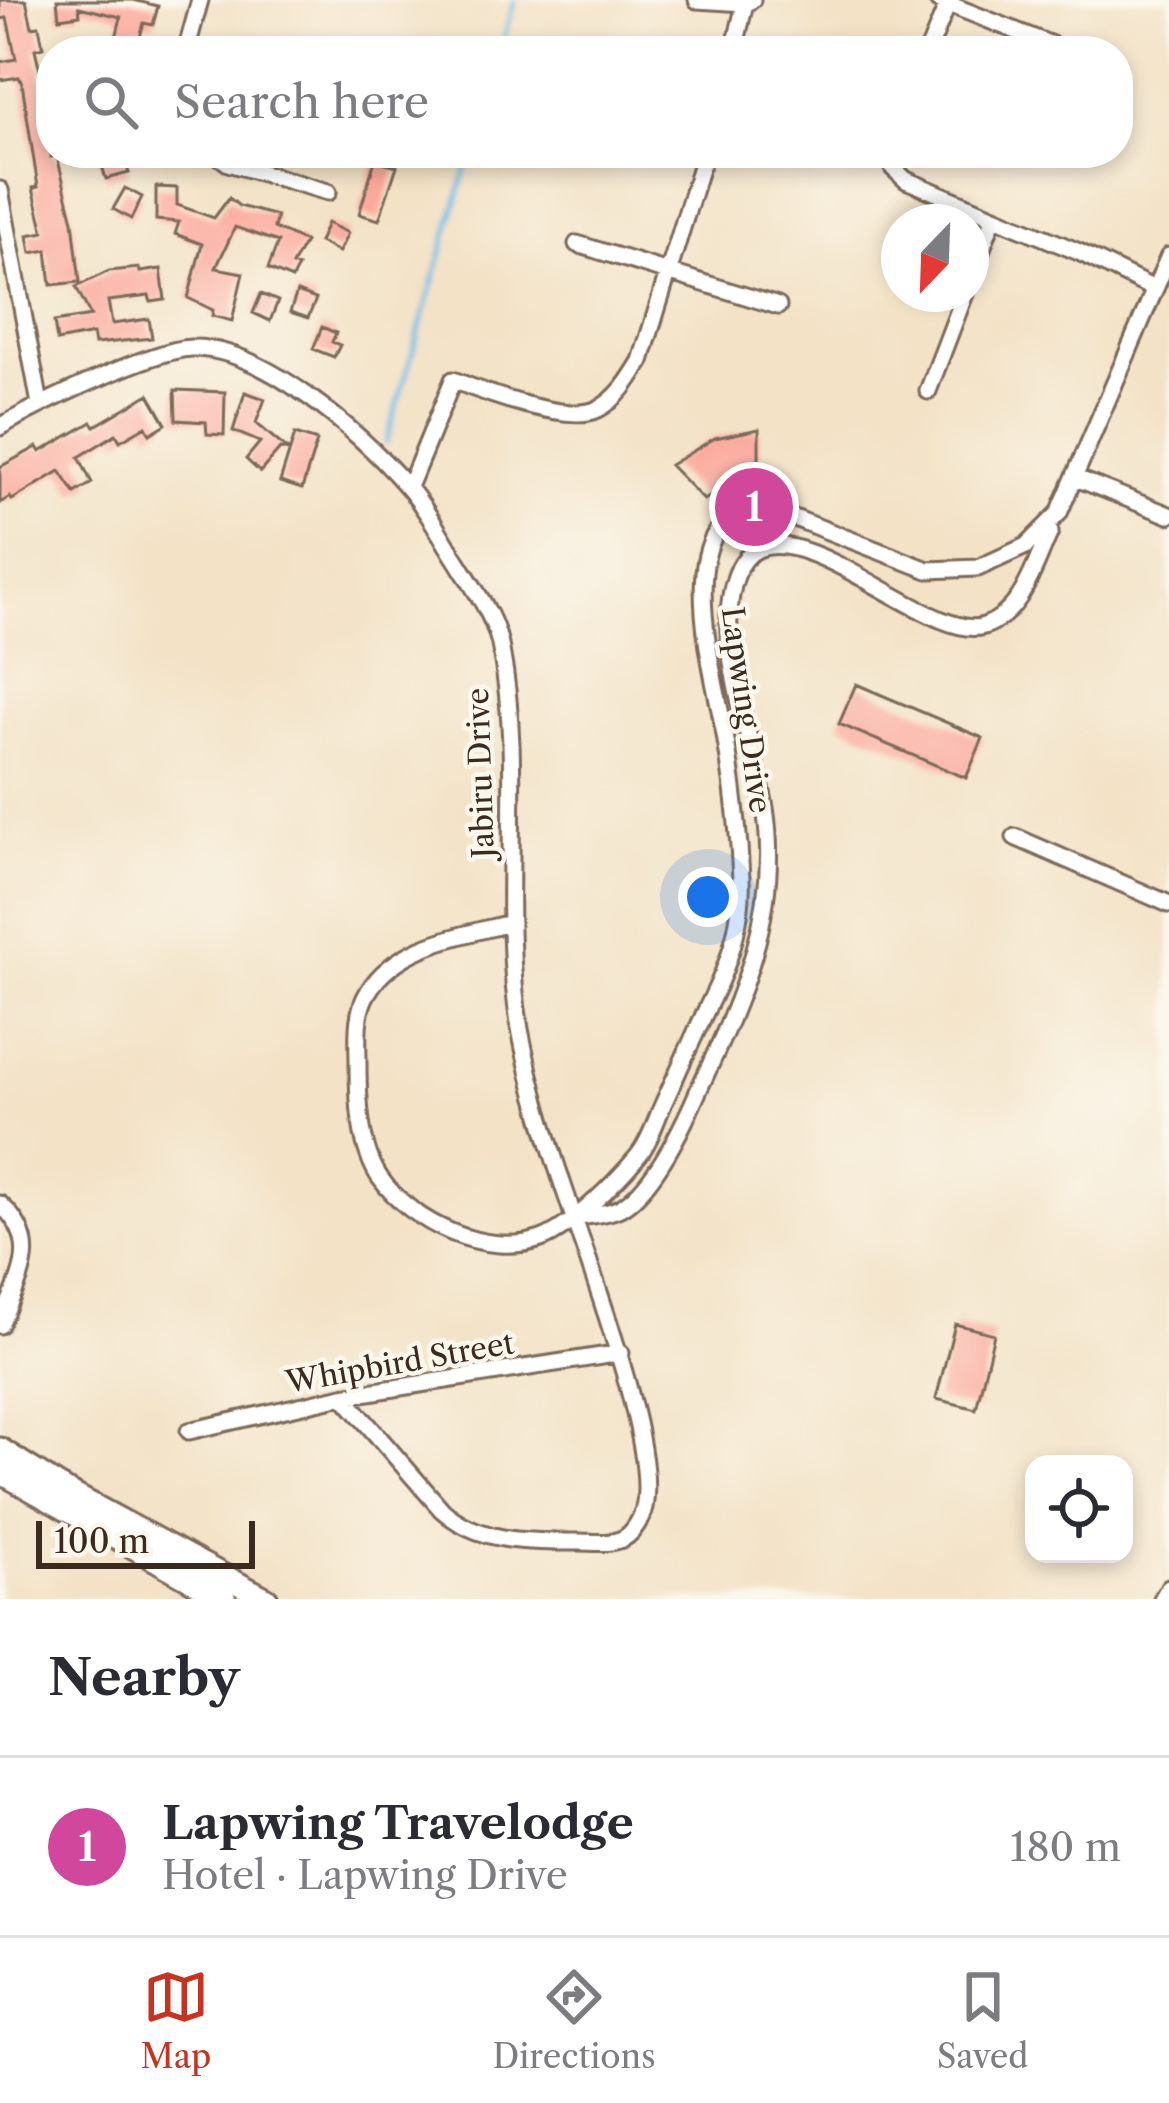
<!DOCTYPE html>
<html lang="en">
<head>
<meta charset="utf-8">
<style>
  :root { --surface:#fff; --page:#f2f2f3; --text:#2b2b33; --muted:#7c7c81; --line:#e1e1e2; --accent:#c8321e }
  body { margin:0; font-family:"Libre Caslon Text",serif; background:var(--page); color:var(--text) }
  .controls { position:absolute; right:36px; bottom:36px; display:grid; overflow:hidden; border-radius:24px; box-shadow:0 6px 18px #0003 }
  .controls button { width:108px; height:108px; display:grid; place-items:center; padding:0; border:0; border-bottom:3px solid var(--line); background:var(--surface); color:var(--text); font:60px sans-serif }
  .compass { position:absolute; left:881px; top:204px; width:108px; height:108px; border-radius:50%; background:var(--surface); box-shadow:0 6px 18px #0003; rotate:203deg }
  .scale { position:absolute; left:36px; bottom:30px; width:219px; box-sizing:border-box; padding-left:12px; border:6px solid #3b2a1e; border-top:0; font-size:33px; line-height:42px; white-space:nowrap; color:#3b2a1e; -webkit-text-stroke:9px #fbf7ec; paint-order:stroke }
  .you { position:absolute; left:708px; top:897px; width:42px; height:42px; margin:-30px; border:9px solid #fff; border-radius:50%; background:#1a73e8; box-shadow:0 0 0 18px #1a73e833 }
  .badge { display:grid; place-items:center; width:78px; height:78px; border-radius:50%; background:var(--accent); color:#fff; font-size:39px; font-weight:700 }
  .pin { position:absolute; translate:-50% -50%; border:6px solid #fff; box-shadow:0 3px 12px #0006 }
  .list { margin:0; padding:0; list-style:none }
  h2 { display:flex; justify-content:space-between; align-items:center; height:156px; margin:0; padding:0 48px; font-size:51px }
  h2 small { font-size:39px; font-weight:400; color:var(--muted) }
  .list li { display:grid; grid-template-columns:78px 1fr auto; gap:36px; align-items:center; box-sizing:border-box; height:180px; padding:0 48px; border-top:3px solid var(--line) }
  .list b { display:block; font-size:45px; white-space:nowrap }
  .list p { margin:0; font-size:39px; white-space:nowrap; color:var(--muted) }
  .list em { font-size:39px; font-style:normal; color:var(--muted) }
  .icon { flex:none; width:66px; height:66px; fill:none; stroke:currentColor; stroke-width:2; stroke-linecap:round; stroke-linejoin:round }
  .map { position:relative; flex:none; width:1169px; height:1599px; overflow:hidden }
  .search { position:absolute; background:var(--surface); box-shadow:0 6px 18px #0003; left:36px; right:36px; top:36px; height:132px; display:flex; align-items:center; gap:30px; box-sizing:border-box; padding:0 42px; border-radius:48px; color:var(--muted); font-size:45px }
  .sheet { height:336px; background:var(--surface) }
  nav { display:flex; justify-content:space-around; align-items:center; box-sizing:border-box; height:168px; border-top:3px solid var(--line); background:var(--surface); font-size:33px; color:var(--muted) }
  nav a { display:grid; justify-items:center; gap:6px }
  nav .on { color:var(--accent) }
  .map>svg:first-child { display:block }
  .lines { fill:none; stroke-linecap:round; stroke-linejoin:round }
  .stream { stroke:#6fbde9; stroke-width:4.5 }
  .building { fill:#fba99c }
  .minor-casing { stroke:#7b6a59; stroke-width:21 }
  .highway-casing { stroke:#7b6a59; stroke-width:27 }
  .minor { stroke:#fff; stroke-width:15 }
  .highway { stroke:#fff; stroke-width:21 }
  .labels { text-anchor:middle; stroke-width:9; stroke-linejoin:round; paint-order:stroke }
  .street-label { font-size:30px; fill:#3b2a1e; stroke:#fbf7ec }
</style>
</head>
<body>
<div class="map">
<svg width="1169" height="1599" viewBox="0 0 1169 1599">
  <rect width="100%" height="100%" fill="#fbf7ec"/>
  <filter id="ink" filterUnits="userSpaceOnUse"><feTurbulence type="fractalNoise" baseFrequency=".00833" numOctaves="2"/><feDisplacementMap in="SourceGraphic" scale="24" xChannelSelector="R" yChannelSelector="G"/><feConvolveMatrix kernelMatrix="1 2 1 2 8 2 1 2 1" color-interpolation-filters="sRGB"/></filter>
  <filter id="wash" filterUnits="userSpaceOnUse"><feTurbulence type="fractalNoise" baseFrequency=".004" numOctaves="4" result="noise"/><feDisplacementMap in="SourceGraphic" scale="48" xChannelSelector="R" yChannelSelector="G"/><feGaussianBlur stdDeviation="2.7" result="paint"/><feColorMatrix in="noise" values="0 0 0 0 0 0 0 0 0 0 0 0 0 0 0 0 0 1.4 0 .05"/><feComposite in="paint" operator="in"/></filter>
  <g filter="url(#wash)">
    <rect width="100%" height="100%" fill="#f3e2c6"/>
    <g class="lines">
      <path class="stream" d="M500 51 515 0
        M386 443 471 153"/>
    </g>
    <g id="blocks">
      <path class="building" d="M0 0H26L32 27 39 26 43 47 35 49 51 118V157L57 156 73 221 80 282 51 285 47 250 31 253 28 235 44 232 33 188 38 187 22 83 19 77 0 80V62L16 59 7 18 0 19Z
        M57 0H133L158 6 153 25 144 23 136 51H113L121 17 79 7 80 15 59 18Z
        M111 153H122L129 173 106 179 99 156Z
        M375 160 397 166 379 220 359 214Z
        M156 187 177 188V205L214 218 229 198 239 206 277 216 274 228 305 242 292 265 298 267 292 279 268 269 278 242 235 227 216 268 243 273 232 321 212 316 213 310 188 298 202 244 175 234 179 222 156 220Z
        M125 188 142 197 131 219 113 209Z
        M327 223 348 233 339 252 319 242Z
        M139 268 140 272 161 269 165 300 151 302 149 296 108 301 112 324 149 319 152 338 95 344 93 334 57 341 54 322 91 316 76 287 109 271Z
        M297 292 316 299 308 318 290 312Z
        M261 294 278 301 270 321 253 313Z
        M322 327 336 333 332 342 340 345 334 357 313 349Z
        M175 390 225 392 224 435 207 434 206 422 176 420Z
        M245 392 265 399 256 423 289 451 280 449 260 472 246 459 260 442 233 431Z
        M149 394 166 424 150 434 146 426 120 441 116 434 79 457 92 483 75 493 60 471 12 500 10 497 0 503V467L37 447 40 452 92 422 95 426Z
        M759 429V478L730 485 704 500 670 465 715 438Z
        M295 434 317 441 302 489 280 482Z
        M856 684 983 738 966 778 839 724Z
        M955 1324 994 1334 976 1409 936 1399Z"/>
    </g>
  </g>
  <g filter="url(#ink)">
    <use href="#blocks" fill-opacity="0" stroke="#7b6a59" stroke-width="3"/>
    <g class="lines">
      <defs>
        <path id="minor" d="M697 0 745 3 752 0
          M938 0 1067 51
          M186 51 200 0
          M734 51 745 3
          M928 51 947 6
          M215 153 228 163 328 192
          M887 153 893 168 906 180 1079 252 1154 289
          M0 190 40 404
          M577 244 778 306
          M971 278 993 219
          M928 391 965 294
          M0 427C37 405 151 350 191 348 263 346 361 434 407 486 426 507 441 537 457 561 474 589 496 617 501 650 525 774 498 904 520 1029 531 1088 550 1147 569 1203 588 1264 666 1464 641 1517 637 1525 632 1534 624 1538 612 1545 593 1542 580 1542 532 1542 480 1544 442 1510L343 1396
          M1076 478 1169 515
          M409 487 453 380C483 392 568 424 598 409 618 399 630 379 641 361L705 153
          M1015 837 1169 904
          M511 923C463 935 396 945 368 992 355 1013 358 1040 358 1063 358 1099 359 1147 380 1178 412 1223 486 1258 541 1239 570 1229 617 1181 637 1157 650 1142 656 1119 665 1100 682 1062 700 1023 718 985 732 954 743 914 741 879 739 832 733 782 725 735 715 677 657 483 784 514L928 570 978 568 1026 546 1059 513 1169 256
          M0 1204C45 1244 18 1279 0 1325
          M577 1218C591 1214 606 1215 620 1208 654 1189 685 1122 700 1087 742 997 781 910 765 808 754 739 712 643 736 576 770 479 928 646 984 626 1023 613 1034 565 1050 532
          M189 1431 343 1396 621 1353
          M1162 1599 1169 1587"/>
        <path id="highway" d="M0 1449 63 1489 267 1599
          M0 1472 225 1599"/>
      </defs>
      <use href="#minor" class="minor-casing"/>
      <use href="#highway" class="highway-casing"/>
      <use href="#minor" class="minor"/>
      <use href="#highway" class="highway"/>
    </g>
  </g>
  <g class="labels">
    <g class="street-label">
      <text transform="translate(746 710) rotate(82)" y="10">Lapwing Drive</text>
      <text transform="translate(481 773) rotate(-92)" y="10">Jabiru Drive</text>
      <text transform="translate(400 1363) rotate(-10)" y="10">Whipbird Street</text>
    </g>
  </g>
</svg>
<div class="controls">
<button><svg class="icon" aria-label="locate" viewBox="0 0 24 24"><circle cx="12" cy="12" r="6"/><path d="M12 2v4M12 18v4M2 12h4M18 12h4"/></svg></button>
</div>
<svg class="compass" viewBox="-18 -18 36 36"><path d="M0-13l5 13h-10z" fill="#e53935"/><path d="M0 13l5-13h-10z" fill="#7c7c81"/></svg>
<div class="scale">100 m</div>
<div class="you"></div>
<div class="pin badge" style="left:754px;top:507px;background:#d1479c">1</div>
<div class="search"><svg class="icon" aria-label="search" viewBox="0 0 24 24"><circle cx="10" cy="10" r="6"/><path d="M15 15l6 6"/></svg>Search here</div>
</div>
<section class="sheet">
<h2>Nearby<small></small></h2>
<ul class="list">
<li><span class="badge" style="background:#d1479c">1</span><div><b>Lapwing Travelodge</b><p>Hotel · Lapwing Drive</p></div><em>180 m</em></li>
</ul>
</section>
<nav>
<a class="on"><svg class="icon" aria-label="map" viewBox="0 0 24 24"><path d="M3 6l6-2 6 2 6-2v14l-6 2-6-2-6 2zM9 4v14M15 6v14"/></svg>Map</a>
<a><svg class="icon" aria-label="directions" viewBox="0 0 24 24"><path d="M12 3l9 9-9 9-9-9zM9 14v-3h6M13 9l2 2-2 2"/></svg>Directions</a>
<a><svg class="icon" aria-label="saved" viewBox="0 0 24 24"><path d="M7 4h10v16l-5-4-5 4z"/></svg>Saved</a>
</nav>
</body>
</html>
